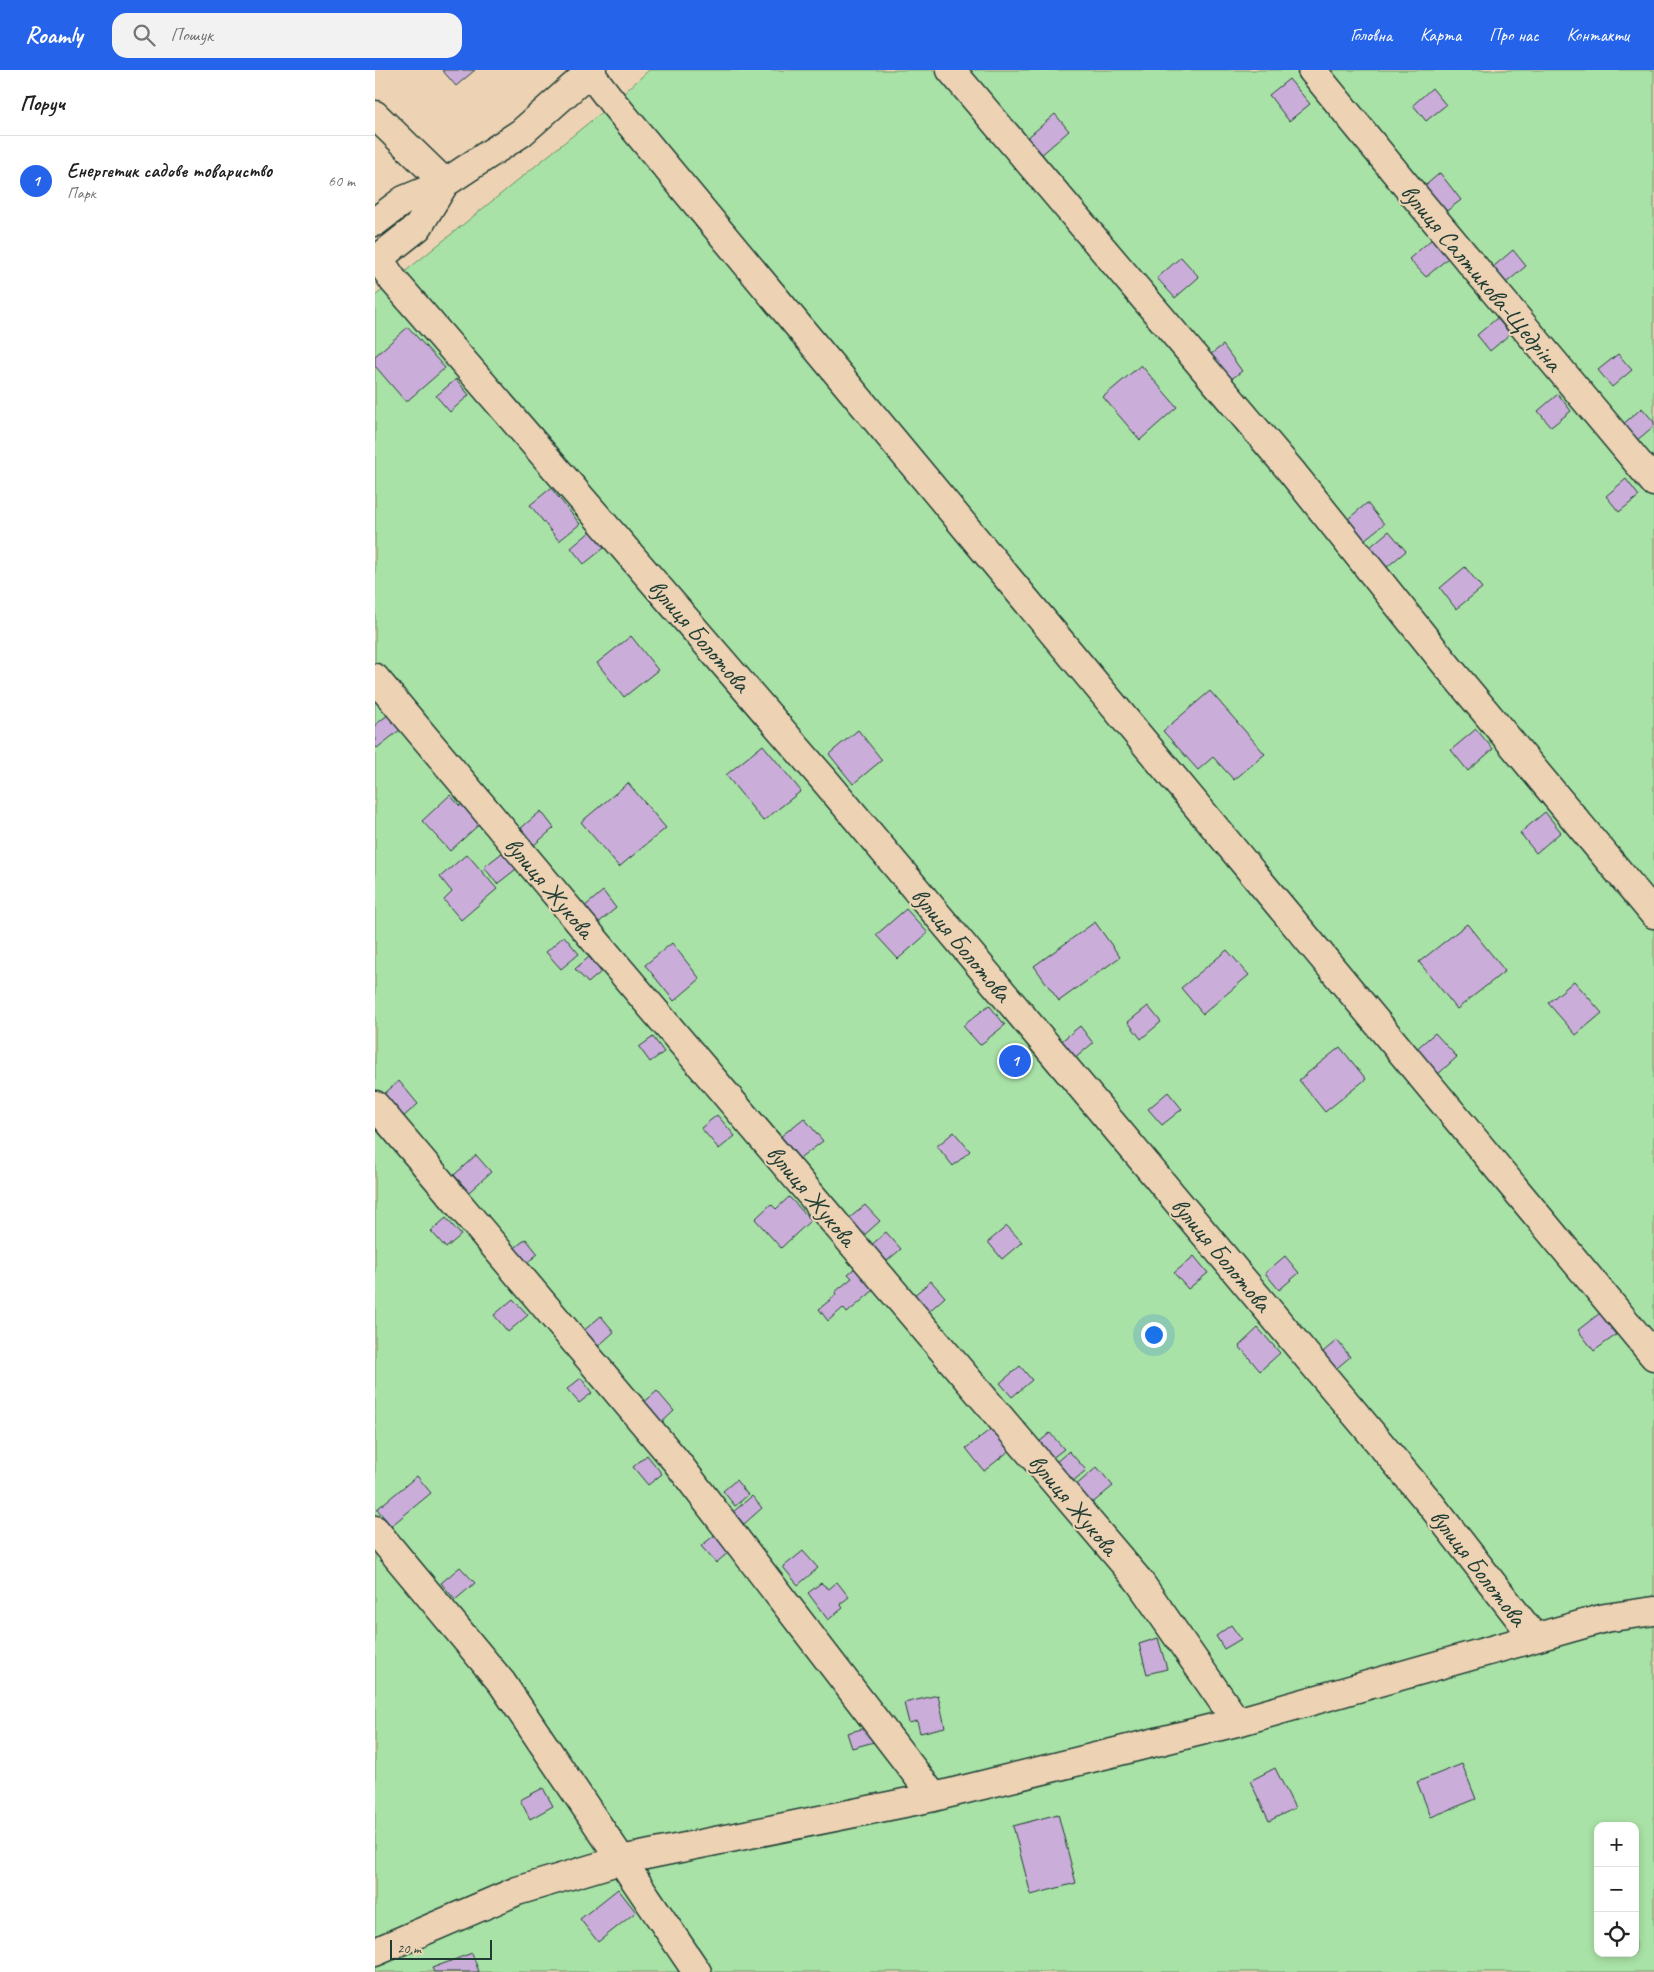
<!DOCTYPE html>
<html lang="uk">
<head>
<meta charset="utf-8">
<style>
  :root { --surface:#fff; --page:#f2f2f2; --text:#222; --muted:#767676; --line:#e0e0e0; --accent:#2563eb }
  body { margin:0; font-family:Caveat,sans-serif; background:var(--page); color:var(--text) }
  .controls { position:absolute; right:15px; bottom:15px; display:grid; overflow:hidden; border-radius:10px; box-shadow:0 2px 8px #0003 }
  .controls button { width:45px; height:45px; display:grid; place-items:center; padding:0; border:0; border-bottom:1px solid var(--line); background:var(--surface); color:var(--text); font:25px sans-serif }
  .scale { position:absolute; left:15px; bottom:12px; width:102px; box-sizing:border-box; padding-left:5px; border:2px solid #1f3d34; border-top:0; font-size:14px; line-height:18px; white-space:nowrap; color:#1f3d34; -webkit-text-stroke:4px #edd3b4; paint-order:stroke }
  .you { position:absolute; left:778px; top:1264px; width:18px; height:18px; margin:-12px; border:4px solid #fff; border-radius:50%; background:#1a73e8; box-shadow:0 0 0 8px #1a73e833 }
  .badge { display:grid; place-items:center; width:32px; height:32px; border-radius:50%; background:var(--accent); color:#fff; font-size:16px; font-weight:700 }
  .pin { position:absolute; translate:-50% -50%; border:2px solid #fff; box-shadow:0 1px 5px #0006 }
  .list { margin:0; padding:0; list-style:none }
  h2 { display:flex; justify-content:space-between; align-items:center; height:65px; margin:0; padding:0 20px; font-size:21px }
  h2 small { font-size:16px; font-weight:400; color:var(--muted) }
  .list li { display:grid; grid-template-columns:32px 1fr auto; gap:15px; align-items:center; box-sizing:border-box; height:90px; padding:0 20px; border-top:1px solid var(--line) }
  .list b { display:block; font-size:19px; white-space:nowrap }
  .list p { margin:0; font-size:16px; white-space:nowrap; color:var(--muted) }
  .list em { font-size:16px; font-style:normal; color:var(--muted) }
  .icon { flex:none; width:28px; height:28px; fill:none; stroke:currentColor; stroke-width:2; stroke-linecap:round; stroke-linejoin:round }
  .map { position:relative; flex:none; width:1279px; height:1902px; overflow:hidden }
  header { display:flex; align-items:center; gap:30px; box-sizing:border-box; height:70px; padding:0 25px; background:var(--accent); color:#fff }
  header strong { font-size:24px }
  nav { display:flex; gap:28px; margin-inline-start:auto; font-size:18px }
  .search { width:350px; height:45px; background:var(--page); display:flex; align-items:center; gap:12px; box-sizing:border-box; padding:0 18px; border-radius:15px; color:var(--muted); font-size:19px }
  main { display:flex }
  aside { flex:1; background:var(--surface) }
  .map>svg:first-child { display:block }
  .green { fill:#a9e2a6; stroke:#64906d; fill-rule:evenodd }
  .building { fill:#cbadda; stroke:#1f3d34 }
  .lines { fill:none; stroke-linecap:round; stroke-linejoin:round }
  .minor-casing { stroke:#1f3d34; stroke-width:31 }
  .minor { stroke:#edd3b4; stroke-width:28 }
  .labels { text-anchor:middle; stroke-width:4; stroke-linejoin:round; paint-order:stroke }
  .street-label { font-size:25px; fill:#1f3d34; stroke:#edd3b4 }
</style>
</head>
<body>
<header>
<strong>Roamly</strong>
<div class="search"><svg class="icon" aria-label="search" viewBox="0 0 24 24"><circle cx="10" cy="10" r="6"/><path d="M15 15l6 6"/></svg>Пошук</div>
<nav><a>Головна</a><a>Карта</a><a>Про нас</a><a>Контакти</a></nav>
</header>
<main>
<aside>
<h2>Поруч<small></small></h2>
<ul class="list">
<li><span class="badge">1</span><div><b>Енергетик садове товариство</b><p>Парк</p></div><em>60 m</em></li>
</ul>
</aside>
<div class="map">
<svg width="1279" height="1902" viewBox="0 0 1279 1902">
  <rect width="100%" height="100%" fill="#edd3b4"/>
  <filter id="ink" filterUnits="userSpaceOnUse"><feTurbulence type="fractalNoise" baseFrequency=".02" numOctaves="2"/><feDisplacementMap in="SourceGraphic" scale="10" xChannelSelector="R" yChannelSelector="G"/><feConvolveMatrix kernelMatrix="1 2 1 2 8 2 1 2 1" color-interpolation-filters="sRGB"/></filter>
  <g filter="url(#ink)">
    <path class="green" d="M274 0H1279V1902H0V226L238 33ZM1223 1756H1260V1883H1223Z"/>
    <path class="building" d="M67 0H100L81 16Z
      M914 9 935 34 914 51 894 25Z
      M1057 18 1071 35 1051 51 1038 35Z
      M680 44 694 61 665 86 651 69Z
      M1065 103 1086 130 1065 146 1045 120Z
      M1057 169 1073 188 1051 207 1034 189Z
      M1138 180 1151 196 1131 213 1118 197Z
      M806 187 824 207 800 228 782 208Z
      M1122 248 1135 264 1115 281 1102 265Z
      M33 257 70 298 31 332 0 296V286Z
      M848 275 867 301 851 313 832 287Z
      M1243 284 1257 300 1237 317 1223 300Z
      M766 295 802 337 765 370 728 327Z
      M81 309 94 325 75 342 61 326Z
      M1183 324 1196 341 1176 357 1163 341Z
      M1267 338 1279 352V356L1261 371 1247 355Z
      M1251 409 1264 426 1244 442 1231 426Z
      M176 418 205 454 184 471 155 435Z
      M992 433 1009 454 984 474 967 454Z
      M216 461 229 478 209 494 196 478Z
      M1014 461 1031 481 1006 502 989 482Z
      M1090 497 1107 518 1081 539 1065 518Z
      M256 566 283 600 249 627 222 593Z
      M835 621 890 684 859 710 838 687 823 700 788 661Z
      M14 644 26 659 2 678 0 676V655Z
      M1101 659 1118 679 1093 701 1076 680Z
      M483 660 507 690 478 714 454 684Z
      M388 675 426 721 388 751 351 705Z
      M253 713 291 758 244 797 206 752Z
      M75 725 85 736 91 730 109 750 75 781 47 751Z
      M166 741 179 758 159 775 146 758Z
      M1170 742 1186 762 1161 783 1145 763Z
      M132 779 145 796 122 814 109 797Z
      M92 784 122 819 86 850 69 830 77 822 65 807Z
      M228 821 241 838 221 855 208 838Z
      M531 839 553 863 523 889 501 865Z
      M720 852 745 887 684 931 659 896Z
      M1092 854 1130 901 1082 939 1044 892Z
      M189 866 204 884 186 899 171 882Z
      M297 873 325 909 299 931 270 895Z
      M852 880 874 905 828 944 806 918Z
      M214 887 226 902 213 913 200 899Z
      M1199 911 1227 943 1201 965 1173 933Z
      M614 935 630 955 605 975 588 956Z
      M773 936 786 952 766 969 753 952Z
      M705 956 718 973 698 990 684 973Z
      M1060 963 1082 987 1062 1005 1040 980Z
      M278 967 289 982 275 992 264 977Z
      M965 977 991 1009 950 1042 924 1010Z
      M24 1011 43 1034 28 1047 9 1024Z
      M793 1022 807 1039 787 1055 773 1039Z
      M342 1045 360 1066 344 1079 326 1058Z
      M429 1048 448 1071 418 1094 400 1071Z
      M579 1062 595 1081 578 1096 562 1076Z
      M101 1085 116 1102 94 1122 79 1105Z
      M414 1127 436 1150 406 1178 380 1149 396 1134 401 1139Z
      M490 1135 505 1151 486 1168 471 1151Z
      M71 1148 86 1165 71 1178 56 1161Z
      M632 1156 647 1172 627 1189 613 1172Z
      M511 1162 526 1179 506 1196 492 1179Z
      M151 1169 163 1184 149 1195 137 1180Z
      M819 1186 833 1203 813 1219 799 1203Z
      M910 1186 924 1203 904 1220 890 1203Z
      M481 1197 500 1219 472 1243 468 1238 453 1251 444 1239 461 1225 460 1222 477 1208 473 1204Z
      M556 1211 570 1227 551 1244 537 1227Z
      M138 1229 153 1245 133 1262 119 1245Z
      M1225 1243 1241 1265 1219 1281 1203 1260Z
      M226 1246 239 1262 220 1279 206 1263Z
      M883 1258 905 1283 885 1301 864 1276Z
      M962 1270 975 1287 956 1303 942 1287Z
      M645 1296 657 1310 637 1327 625 1313Z
      M206 1308 217 1323 204 1333 192 1319Z
      M282 1321 299 1341 284 1355 266 1335Z
      M616 1359 634 1381 609 1401 591 1378Z
      M675 1363 689 1379 676 1389 663 1373Z
      M694 1381 711 1400 696 1413 680 1393Z
      M272 1385 287 1404 273 1415 258 1397Z
      M722 1397 738 1416 715 1435 699 1417Z
      M42 1406 56 1423 16 1456 2 1439Z
      M361 1410 373 1425 360 1436 348 1421Z
      M377 1426 387 1438 369 1454 358 1442Z
      M341 1464 355 1481 341 1493 326 1476Z
      M428 1481 443 1498 423 1515 408 1497Z
      M85 1497 100 1513 80 1530 66 1513Z
      M462 1512 474 1527 465 1534 468 1538 453 1550 433 1523 446 1513 454 1519Z
      M856 1555 866 1569 849 1579 841 1566Z
      M783 1568 792 1599 772 1604 764 1574Z
      M563 1625 570 1657 545 1663 542 1651 534 1653 529 1633Z
      M494 1657 499 1672 477 1678 472 1663Z
      M1087 1694 1101 1729 1056 1747 1042 1712Z
      M900 1698 920 1738 894 1751 875 1711Z
      M168 1718 178 1736 155 1749 145 1730Z
      M683 1744 701 1813 656 1825 638 1756Z
      M243 1819 261 1842 223 1872 205 1849Z
      M97 1883 104 1902H59L57 1898Z"/>
    <g class="lines">
      <defs>
        <path id="minor" d="M576 0 916 401 1073 597 1279 844
          M937 0 1029 113 1279 412
          M214 2 238 33 1279 1286
          M0 45 70 113 146 63 217 0
          M0 152 29 130 70 113
          M4 189 18 210 452 713 1054 1432 1159 1567
          M0 191 43 157 70 113
          M0 608 206 854 764 1511 862 1652
          M0 1035 301 1391 559 1727
          M0 1460 127 1613 322 1902
          M0 1882 142 1821 246 1790 559 1727 862 1652 1230 1548 1279 1541"/>
      </defs>
      <use href="#minor" class="minor-casing"/>
      <use href="#minor" class="minor"/>
    </g>
  </g>
  <g class="labels">
    <g class="street-label">
      <text transform="translate(1107 207) rotate(50)" y="9">вулиця Салтикова-Щедріна</text>
      <text transform="translate(325 565) rotate(49)" y="9">вулиця Болотова</text>
      <text transform="translate(175 817) rotate(50)" y="9">вулиця Жукова</text>
      <text transform="translate(587 874) rotate(50)" y="9">вулиця Болотова</text>
      <text transform="translate(437 1125) rotate(50)" y="9">вулиця Жукова</text>
      <text transform="translate(847 1184) rotate(50)" y="9">вулиця Болотова</text>
      <text transform="translate(699 1434) rotate(50)" y="9">вулиця Жукова</text>
      <text transform="translate(1104 1497) rotate(52)" y="9">вулиця Болотова</text>
    </g>
  </g>
</svg>
<div class="controls">
<button>+</button>
<button>−</button>
<button><svg class="icon" aria-label="locate" viewBox="0 0 24 24"><circle cx="12" cy="12" r="6"/><path d="M12 2v4M12 18v4M2 12h4M18 12h4"/></svg></button>
</div>
<div class="scale">20 m</div>
<div class="you"></div>
<div class="pin badge" style="left:640px;top:991px">1</div>
</div>
</main>
</body>
</html>
